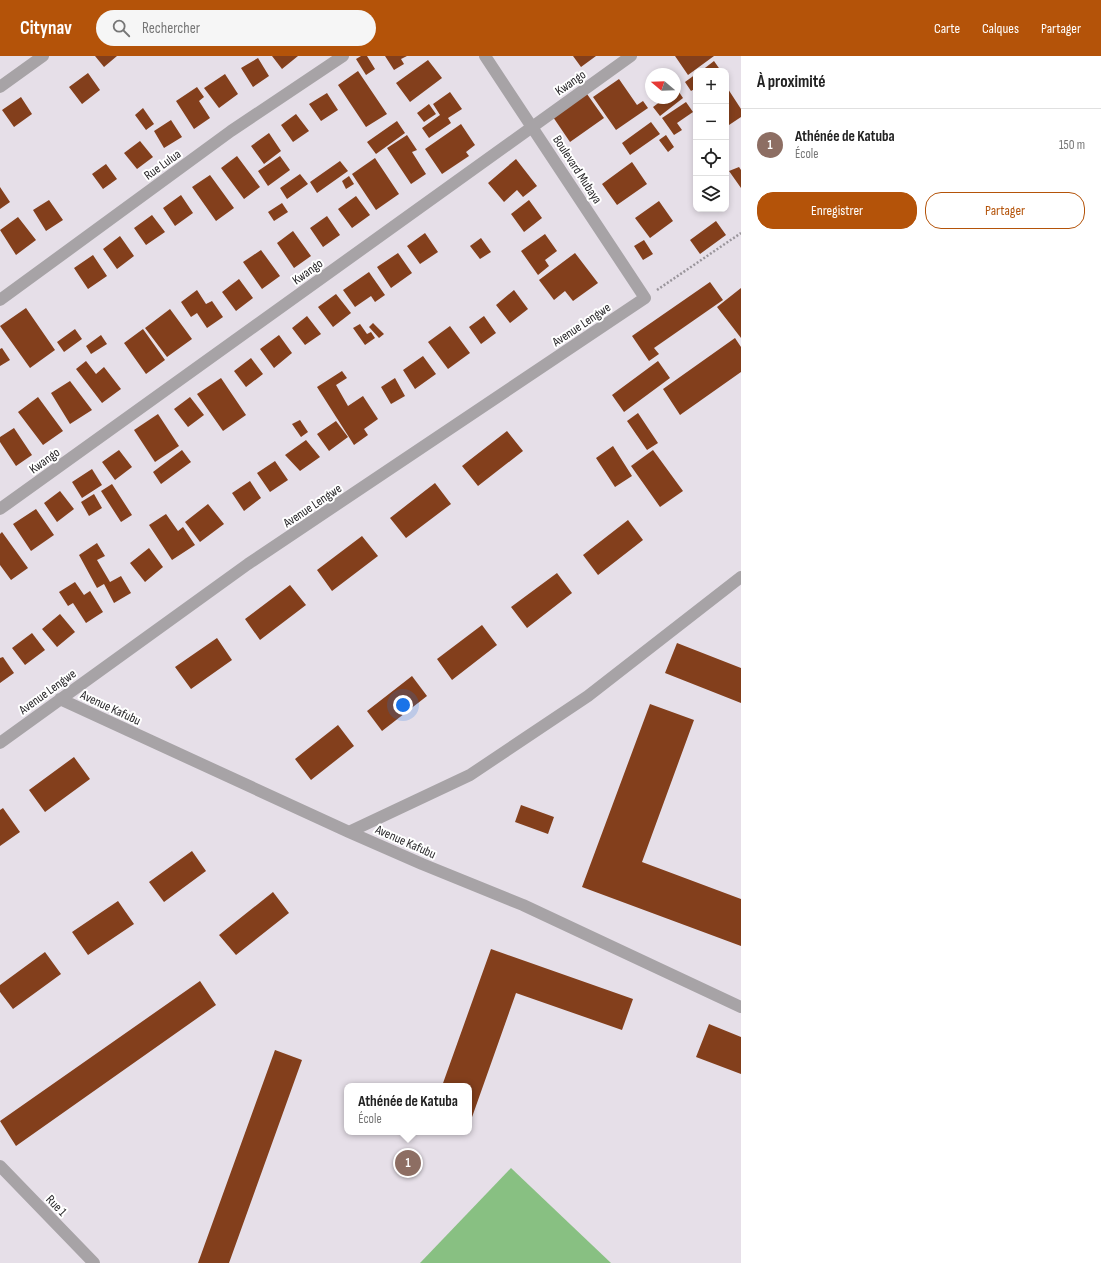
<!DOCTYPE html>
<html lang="fr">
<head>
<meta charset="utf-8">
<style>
  :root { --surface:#fff; --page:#f6f6f6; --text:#222; --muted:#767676; --line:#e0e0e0; --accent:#b45309 }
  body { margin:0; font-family:"Sofia Sans Condensed",sans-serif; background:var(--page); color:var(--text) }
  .controls { position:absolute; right:12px; top:12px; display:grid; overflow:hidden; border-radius:8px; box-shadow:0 2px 6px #0003 }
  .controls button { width:36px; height:36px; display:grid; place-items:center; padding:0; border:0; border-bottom:1px solid var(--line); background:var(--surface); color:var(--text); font:20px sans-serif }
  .compass { position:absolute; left:645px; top:12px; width:36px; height:36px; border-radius:50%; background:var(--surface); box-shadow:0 2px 6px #0003; rotate:289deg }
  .you { position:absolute; left:403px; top:649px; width:14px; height:14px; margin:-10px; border:3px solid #fff; border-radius:50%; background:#1a73e8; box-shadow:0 0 0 6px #1a73e833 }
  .badge { display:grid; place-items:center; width:26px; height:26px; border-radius:50%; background:var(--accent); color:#fff; font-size:13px; font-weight:700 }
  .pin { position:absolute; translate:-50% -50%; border:2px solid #fff; box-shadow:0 1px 4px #0006 }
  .popup { position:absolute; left:344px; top:1027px; width:128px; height:52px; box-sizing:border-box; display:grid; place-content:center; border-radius:8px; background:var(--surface); filter:drop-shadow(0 1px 3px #0005); font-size:13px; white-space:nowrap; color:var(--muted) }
  .popup b { font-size:15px; color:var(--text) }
  .popup::after { content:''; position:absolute; left:50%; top:100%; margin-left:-8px; border:8px solid transparent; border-top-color:var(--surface) }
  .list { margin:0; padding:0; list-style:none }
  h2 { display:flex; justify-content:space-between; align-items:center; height:52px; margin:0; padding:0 16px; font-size:17px }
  h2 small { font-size:13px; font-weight:400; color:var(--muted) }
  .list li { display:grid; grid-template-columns:26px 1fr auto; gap:12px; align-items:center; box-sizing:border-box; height:72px; padding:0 16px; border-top:1px solid var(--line) }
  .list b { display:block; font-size:15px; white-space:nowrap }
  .list p { margin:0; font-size:13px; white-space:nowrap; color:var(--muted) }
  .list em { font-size:13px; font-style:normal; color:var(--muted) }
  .actions { display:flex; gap:8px; padding:12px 16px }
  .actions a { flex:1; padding:9px 0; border:1px solid var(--accent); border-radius:16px; text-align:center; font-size:14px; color:var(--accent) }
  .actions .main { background:var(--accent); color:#fff }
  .icon { flex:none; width:22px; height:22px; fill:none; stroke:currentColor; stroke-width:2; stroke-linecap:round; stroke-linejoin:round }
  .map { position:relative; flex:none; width:741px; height:1207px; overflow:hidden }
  header { display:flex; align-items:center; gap:24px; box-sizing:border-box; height:56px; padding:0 20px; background:var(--accent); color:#fff }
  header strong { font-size:19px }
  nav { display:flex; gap:22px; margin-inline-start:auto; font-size:14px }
  .search { width:280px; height:36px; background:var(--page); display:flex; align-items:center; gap:10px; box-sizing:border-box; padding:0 14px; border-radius:22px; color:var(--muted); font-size:15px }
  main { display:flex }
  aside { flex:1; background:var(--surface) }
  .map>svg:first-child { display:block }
  .green { fill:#88c082 }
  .building { fill:#833f1c }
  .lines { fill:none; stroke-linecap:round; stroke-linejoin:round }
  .path { stroke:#9a959b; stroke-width:2.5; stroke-dasharray:2 2; stroke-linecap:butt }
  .minor { stroke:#a7a3a6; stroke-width:12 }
  .labels { text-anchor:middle; stroke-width:4; stroke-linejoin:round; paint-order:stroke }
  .street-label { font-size:13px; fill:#29272a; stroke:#fff }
</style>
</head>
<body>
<header>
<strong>Citynav</strong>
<div class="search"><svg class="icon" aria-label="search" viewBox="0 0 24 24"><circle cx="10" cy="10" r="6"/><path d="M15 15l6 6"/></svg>Rechercher</div>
<nav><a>Carte</a><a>Calques</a><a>Partager</a></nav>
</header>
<main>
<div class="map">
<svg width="741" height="1207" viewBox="0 0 741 1207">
  <rect width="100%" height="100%" fill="#e6dfe8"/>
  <path class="green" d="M511 1112 611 1207H420Z"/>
  <path class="building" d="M95 0H117L104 11Z
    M272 0H298L282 13Z
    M361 0H367L375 13 366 19 356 3Z
    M385 0H407L401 3 404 8 394 14Z
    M573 0H596L581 11Z
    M675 0H714L688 19Z
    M258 2 269 20 253 31 241 12Z
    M428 4 442 22 410 46 396 27Z
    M714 5 721 15H701Z
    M358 15 387 58 366 71 338 29Z
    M88 17 100 34 82 48 69 31Z
    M225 18 238 38 219 52 204 32Z
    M696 18V32L691 35 685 26Z
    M619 23 637 49 643 45 648 52 616 74 593 41Z
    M197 31 204 41 199 45 210 62 194 73 176 45Z
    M677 33 683 42 660 60 653 51 665 42H675V34Z
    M728 33 741 53V61L726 71V34Z
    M450 36 462 53 448 62 451 67 429 82 422 72 440 59 433 48Z
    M327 37 338 54 321 65 309 48Z
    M587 38 604 62 570 86 553 61Z
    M21 41 32 58 14 71 2 54Z
    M686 46 693 56 677 67 682 74 674 79 662 62Z
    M429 48 436 58 424 66 417 57Z
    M143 52 154 68 146 74 135 59Z
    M296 58 309 75 293 86 281 69Z
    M171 64 182 81 164 92 154 75Z
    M397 65 405 77 376 98 367 86Z
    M651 66 660 78 630 99 622 87Z
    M461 68 475 89 466 96 469 100 442 118 425 93Z
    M269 77 281 95 264 108 251 90Z
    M407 79 417 94 412 96 426 118 411 128 387 92Z
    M666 79 674 91 668 96 659 84Z
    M140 85 153 101 137 113 124 97Z
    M237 100 260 131 244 143 221 112Z
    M280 100 290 114 268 130 258 115Z
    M375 102 399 138 376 154 352 118Z
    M516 103 537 130 523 141 517 134 504 146 488 127Z
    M340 105 348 115 317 137 310 126Z
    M632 106 647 128 617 149 602 128Z
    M106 108 117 123 103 133 92 118Z
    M739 111 741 114V132L729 115Z
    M300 118 308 128 287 143 280 132Z
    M210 119 234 152 216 165 192 131Z
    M349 120 354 128 346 133 342 125Z
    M0 131 10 146 0 153Z
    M181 139 193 157 175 170 163 152Z
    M356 140 370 159 352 172 338 153Z
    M49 144 63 164 46 175 33 154Z
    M529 144 542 162 524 176 511 158Z
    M659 145 673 165 650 182 635 162Z
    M282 147 288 156 274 165 268 156Z
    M152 159 165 176 146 189 134 172Z
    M327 160 340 179 323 191 310 172Z
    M18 161 36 184 16 199 0 174Z
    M716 165 726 179 700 198 690 184Z
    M293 175 311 200 294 212 277 187Z
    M425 177 438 196 420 208 407 190Z
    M545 178 557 195 545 204 549 210 538 219 521 195Z
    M120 180 134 200 117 213 103 193Z
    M481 182 491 196 480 203 470 190Z
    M644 184 653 198 643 204 634 190Z
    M261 194 280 220 262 233 243 206Z
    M398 197 412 217 391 232 377 211Z
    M575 197 598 227 573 245 565 235 554 244 539 224Z
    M93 199 107 220 88 233 74 212Z
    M369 216 385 239 375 246 371 240 355 251 343 234Z
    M239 223 253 242 236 255 222 236Z
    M710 226 723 244 654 292 659 298 649 305 632 280Z
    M741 232V282L717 251Z
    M197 234 206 248 212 245 223 261 207 272 197 257 191 261 181 246Z
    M514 234 528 253 510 267 496 249Z
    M336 238 351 257 333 271 318 251Z
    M26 252 55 294 30 312 0 270Z
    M170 253 192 283 167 301 145 272Z
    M307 260 321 278 305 289 292 272Z
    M484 260 496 277 481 288 469 271Z
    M373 267 384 278 379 282 369 271Z
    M360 268 367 278 371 276 375 282 365 289 353 272Z
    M450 270 470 297 448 313 428 286Z
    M75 273 82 283 64 296 57 286Z
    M143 273 165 304 146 318 124 287Z
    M101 279 107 288 91 298 86 290Z
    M279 279 292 297 274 312 260 293Z
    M735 282 741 291V316L680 359 663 333Z
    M2 292 10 304 0 310V293Z
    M423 300 436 318 415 333 403 314Z
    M251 302 263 318 246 331 234 315Z
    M86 305 96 318 104 311 121 333 102 347 76 313Z
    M658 305 670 322 624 356 612 339Z
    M342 315 347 322 336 329 348 350 363 340 378 363 364 373 368 379 354 389 317 331Z
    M221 322 246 359 223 375 197 338Z
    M395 322 405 340 391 348 381 331Z
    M70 325 92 354 70 368 51 337Z
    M38 341 63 375 43 389 18 356Z
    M190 341 204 359 188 371 174 353Z
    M638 357 658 387 647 394 627 365Z
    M158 358 179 390 155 406 134 374Z
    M300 364 308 376 301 381 292 368Z
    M336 365 348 381 329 395 317 378Z
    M14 372 32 399 16 410 0 386V381Z
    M507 375 523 395 478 430 462 410Z
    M306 384 320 401 300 415 285 399Z
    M613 390 632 420 615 431 596 402Z
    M119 394 132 411 115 424 102 406Z
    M182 394 191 406 161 428 153 416Z
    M653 394 683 435 660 451 631 410Z
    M275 405 288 424 270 436 257 417Z
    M92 413 102 429 82 442 72 426Z
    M250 425 261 442 244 455 232 437Z
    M435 427 451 448 406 482 390 462Z
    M112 428 132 459 121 466 101 435Z
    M60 435 74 453 57 466 44 447Z
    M94 438 102 452 89 460 81 446Z
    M208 448 224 468 200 486 185 466Z
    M36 453 54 479 31 495 13 468Z
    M166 458 178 475 183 471 195 489 172 504 149 469Z
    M628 464 643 484 598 519 583 499Z
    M2 476 28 512 11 524 0 509V478Z
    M362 480 378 500 332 535 317 514Z
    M97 487 105 500 97 504 110 526 121 520 131 537 114 547 104 528 97 532 79 499Z
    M149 492 163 511 145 526 130 507Z
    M557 517 572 537 527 572 511 551Z
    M75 526 84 539 90 535 103 556 86 567 73 547 68 550 59 536Z
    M290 529 306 549 260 584 245 563Z
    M60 558 75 576 57 591 42 573Z
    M482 569 497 589 452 624 437 603Z
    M32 577 45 594 25 609 12 592Z
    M217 582 232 604 191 633 175 611Z
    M677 587 741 612V647L665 617Z
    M3 601 14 617 0 627V602Z
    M412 620 427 640 382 675 367 655Z
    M650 648 694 664 642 806 741 843V890L582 831Z
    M338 669 354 690 311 724 295 703Z
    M74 701 90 723 45 756 29 734Z
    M521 749 554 761 548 778 515 766Z
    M3 752 20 776 0 790V754Z
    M192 795 206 815 164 846 149 826Z
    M273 836 289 857 236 899 219 879Z
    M118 845 134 868 88 899 72 876Z
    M491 893 633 943 622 974 516 937 471 1064 469 1063V1030H442Z
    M45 896 61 918 13 953 0 936V929Z
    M200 925 216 949 16 1090 0 1065Z
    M709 968 741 981V1018L696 1001Z
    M275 994 302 1004 229 1207H198Z"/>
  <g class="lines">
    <path class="path" d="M657 234 741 177"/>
    <path class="minor" d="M0 31 43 0
      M0 244 231 75 343 0
      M0 453 631 0
      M60 643 349 776 422 808 523 849 741 951
      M0 687 248 508 645 242 485 0
      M349 776 470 719 588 640 741 521
      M0 1110 94 1207"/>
  </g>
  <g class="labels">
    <g class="street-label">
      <text transform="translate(570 26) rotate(-35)" y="5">Kwango</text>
      <text transform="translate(162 108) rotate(-36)" y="5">Rue Lulua</text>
      <text transform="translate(578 113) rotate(57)" y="5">Boulevard Mubaya</text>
      <text transform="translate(307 215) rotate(-36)" y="5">Kwango</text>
      <text transform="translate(581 268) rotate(-34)" y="5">Avenue Lengwe</text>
      <text transform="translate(44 404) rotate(-36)" y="5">Kwango</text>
      <text transform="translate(312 449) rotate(-34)" y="5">Avenue Lengwe</text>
      <text transform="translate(47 635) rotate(-36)" y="5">Avenue Lengwe</text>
      <text transform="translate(111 651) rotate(25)" y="5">Avenue Kafubu</text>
      <text transform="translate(406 785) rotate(24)" y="5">Avenue Kafubu</text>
      <text transform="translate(57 1149) rotate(46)" y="5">Rue 1</text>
    </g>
  </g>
</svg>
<div class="controls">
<button>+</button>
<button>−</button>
<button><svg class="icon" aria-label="locate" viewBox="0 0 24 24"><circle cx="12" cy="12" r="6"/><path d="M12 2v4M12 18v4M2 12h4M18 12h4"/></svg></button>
<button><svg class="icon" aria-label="layers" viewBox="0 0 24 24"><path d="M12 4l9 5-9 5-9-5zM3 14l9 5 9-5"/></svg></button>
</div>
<svg class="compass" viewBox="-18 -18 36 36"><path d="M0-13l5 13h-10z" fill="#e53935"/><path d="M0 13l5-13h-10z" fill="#767676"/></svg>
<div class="you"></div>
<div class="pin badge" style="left:408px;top:1107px;background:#8d6e63">1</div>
<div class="popup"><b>Athénée de Katuba</b>École</div>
</div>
<aside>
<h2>À proximité<small></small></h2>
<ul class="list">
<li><span class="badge" style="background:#8d6e63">1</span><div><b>Athénée de Katuba</b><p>École</p></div><em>150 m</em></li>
</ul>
<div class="actions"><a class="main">Enregistrer</a><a>Partager</a></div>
</aside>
</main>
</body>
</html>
